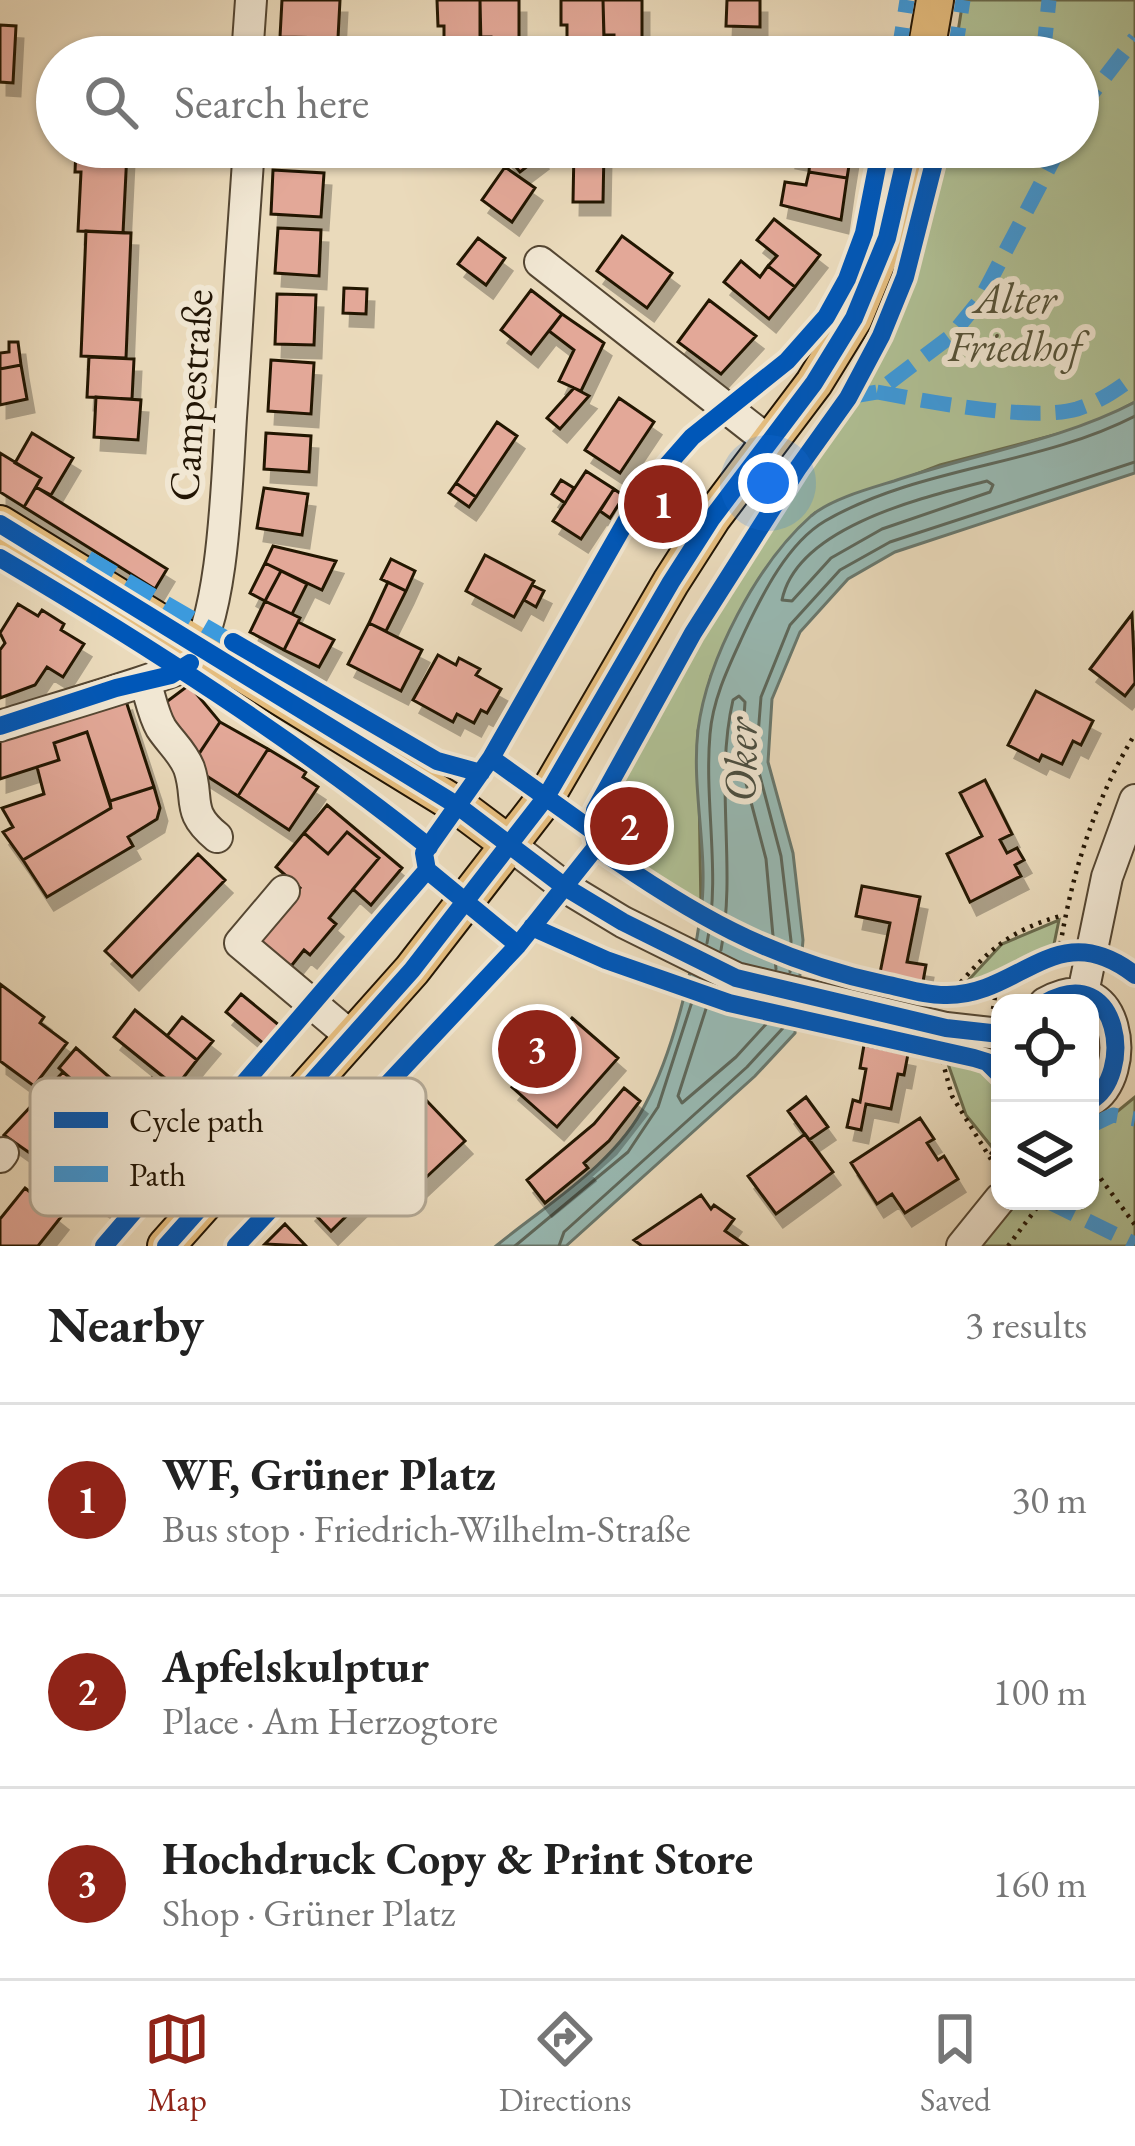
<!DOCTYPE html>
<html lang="en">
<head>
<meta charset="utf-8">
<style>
  :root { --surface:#fff; --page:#f6f6f6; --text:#222; --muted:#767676; --line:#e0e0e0; --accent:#8f2418 }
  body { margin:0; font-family:"EB Garamond",serif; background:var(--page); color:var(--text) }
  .controls { position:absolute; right:36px; bottom:36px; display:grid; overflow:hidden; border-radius:24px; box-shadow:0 3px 9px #0004 }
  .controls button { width:108px; height:108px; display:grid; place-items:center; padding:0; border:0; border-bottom:3px solid var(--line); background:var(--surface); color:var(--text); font:60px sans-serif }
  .you { position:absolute; left:768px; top:483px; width:42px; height:42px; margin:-30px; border:9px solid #fff; border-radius:50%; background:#1a73e8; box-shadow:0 0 0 18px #1a73e833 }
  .badge { display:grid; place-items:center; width:78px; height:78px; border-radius:50%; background:var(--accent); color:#fff; font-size:39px; font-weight:700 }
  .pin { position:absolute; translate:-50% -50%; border:6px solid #fff; box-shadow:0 3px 12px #0006 }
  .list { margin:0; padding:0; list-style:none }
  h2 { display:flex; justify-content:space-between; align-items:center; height:156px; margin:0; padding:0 48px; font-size:51px }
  h2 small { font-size:39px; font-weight:400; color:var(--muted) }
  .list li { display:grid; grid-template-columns:78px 1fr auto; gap:36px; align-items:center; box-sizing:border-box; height:192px; padding:0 48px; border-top:3px solid var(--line) }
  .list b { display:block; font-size:45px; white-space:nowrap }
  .list p { margin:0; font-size:39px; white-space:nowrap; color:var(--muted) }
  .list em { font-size:39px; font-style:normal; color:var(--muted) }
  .icon { flex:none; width:66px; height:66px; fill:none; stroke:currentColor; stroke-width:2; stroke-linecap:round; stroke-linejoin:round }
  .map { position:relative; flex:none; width:1135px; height:1246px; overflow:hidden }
  .search { position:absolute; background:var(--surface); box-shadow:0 3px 9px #0004; left:36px; right:36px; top:36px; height:132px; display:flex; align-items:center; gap:30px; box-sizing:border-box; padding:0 42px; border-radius:66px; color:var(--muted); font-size:45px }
  .sheet { height:732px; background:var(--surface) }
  nav { display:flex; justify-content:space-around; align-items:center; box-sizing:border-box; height:168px; border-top:3px solid var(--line); background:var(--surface); font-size:33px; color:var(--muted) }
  nav a { display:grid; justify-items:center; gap:6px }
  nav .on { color:var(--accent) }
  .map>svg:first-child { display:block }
  .green { fill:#b0c196; stroke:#696b4d; stroke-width:3 }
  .water { fill:#98bab4; stroke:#69786e; stroke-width:3 }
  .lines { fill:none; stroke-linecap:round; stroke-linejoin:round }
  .shore { stroke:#5d685c; stroke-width:3 }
  .building { fill:#e3a898; stroke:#221504; stroke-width:3; filter:url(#shadow) }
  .minor-casing { stroke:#544632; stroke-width:34 }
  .major-casing { stroke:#221504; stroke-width:40 }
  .path { stroke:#221504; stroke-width:4.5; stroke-dasharray:3 6; stroke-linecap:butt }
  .minor { stroke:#f1e7d3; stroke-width:30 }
  .major { stroke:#e5bd7e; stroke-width:36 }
  .quiet { stroke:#3c9add; stroke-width:15; stroke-dasharray:30 15; stroke-linecap:butt }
  .cycleway-casing { stroke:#f1e7d3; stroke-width:26 }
  .cycleway { stroke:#0057b8; stroke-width:18 }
  .labels { text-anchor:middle; stroke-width:12; stroke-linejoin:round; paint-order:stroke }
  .park-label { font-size:42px; font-style:italic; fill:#545137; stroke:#f1e7d3 }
  .street-label { font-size:42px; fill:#221504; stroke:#f1e7d3 }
  .water-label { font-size:45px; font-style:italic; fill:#4b4f42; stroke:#f1e7d3 }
  .key { fill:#f1e7d3; stroke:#b3a895; stroke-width:3 }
  .key-label { font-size:33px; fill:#221504 }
</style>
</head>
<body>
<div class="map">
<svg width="1135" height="1246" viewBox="0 0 1135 1246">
  <defs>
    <filter id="shadow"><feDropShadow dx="7" dy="13" stdDeviation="0" flood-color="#0004"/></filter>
  </defs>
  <rect width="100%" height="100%" fill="#eadabb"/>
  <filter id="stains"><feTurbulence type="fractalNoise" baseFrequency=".00167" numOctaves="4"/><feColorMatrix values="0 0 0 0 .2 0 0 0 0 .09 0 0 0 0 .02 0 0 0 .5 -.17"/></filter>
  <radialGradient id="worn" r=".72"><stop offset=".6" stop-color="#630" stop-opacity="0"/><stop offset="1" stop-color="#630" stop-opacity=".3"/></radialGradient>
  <path class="green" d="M963 0H1135V402L1092 425 940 465 815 513 747 600 711 676 698 731 701 908 696 915 596 847 593 831 595 810 693 633 798 468 848 398 881 336 905 277 938 147H1078V57H954Z
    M1059 920 1053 949 993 978 962 987 1002 944Z
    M947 1061 980 1068 1000 1084V1127L991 1146 966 1115Z
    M1135 1097V1246H975L1000 1201H1090V1126L1113 1115Z"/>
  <path class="water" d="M1135 402V473L895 552 848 579 800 632 772 699 768 762 793 853 803 940 795 1033 755 1076 566 1246H496C547 1204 616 1164 646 1103 673 1052 693 969 701 912 709 852 691 790 698 730 707 659 757 564 811 516 831 499 868 489 894 481 974 454 1060 441 1135 402Z"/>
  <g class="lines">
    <path class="shore" d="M987 481 993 485 990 492 882 529 831 558 792 601 782 600C797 526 925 497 987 481Z
      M707 943C721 874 704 804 710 734 713 697 730 664 745 631 763 593 788 543 825 521 920 466 1038 466 1135 416
      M721 950C737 867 714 782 733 700L739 696 745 702 741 764 766 859 776 969
      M790 972 791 941 781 856 756 761 761 697 790 625 840 570 890 542 1135 462
      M713 987 678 1096 682 1103 736 1057 768 1022 771 1005
      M515 1246 628 1152 658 1107 699 980
      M559 1246 564 1232 747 1067 783 1028 786 1008"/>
  </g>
  <path class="building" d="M282 0H340L338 38 280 37Z
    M437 0H480L481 45H444V26H438Z
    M480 0H519V45H491V37H480Z
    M561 0H603L604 43H567V25H561Z
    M603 0H642V43H614V35H604Z
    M727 0H760V27L726 26Z
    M0 25 16 26 13 83 0 82Z
    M836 43 869 49 867 57H833Z
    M672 44 725 46 724 57H671Z
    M500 147H534L541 156 520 172Z
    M791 147H852L847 178 809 172 810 159 789 155Z
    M76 149 127 152 123 233 78 231 81 172H75Z
    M574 149 604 150 603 202H573Z
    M505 167 535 188 512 222 482 200Z
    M273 170 324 173 321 217 271 214Z
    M809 172 847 178 841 220 781 205 785 182 806 185Z
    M774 219 820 255 795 287 768 266 777 256 757 240Z
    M278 228 321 230 319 276 275 273Z
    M86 231 131 233 126 358 81 356Z
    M622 236 672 273 647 308 597 271Z
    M478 238 505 258 486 285 458 264Z
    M741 261 760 277 768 266 795 287 769 319 724 282Z
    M344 288 367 289 366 314 343 313Z
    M531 290 562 314 531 354 501 330Z
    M277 294 316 295 314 345 275 344Z
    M709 300 756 336 721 374 678 342Z
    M562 314 604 343 581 391 559 381 574 350 549 331Z
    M9 342H18L21 365 0 369V353L9 352Z
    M89 357 134 359 132 399 87 397Z
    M271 360 314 363 311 414 268 411Z
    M21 365 27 399 0 405V369Z
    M574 388 589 396 560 429 547 418Z
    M96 397 141 400 138 440 94 437Z
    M619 398 654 422 620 473 585 450Z
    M497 422 517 436 476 497 456 483Z
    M32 433 73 458 51 495 36 487 41 478 15 463Z
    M266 433 311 436 309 472 264 469Z
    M0 453 41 478 24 507 0 492Z
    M586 471 614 489 581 539 553 521Z
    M561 480 574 488 565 503 552 494Z
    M456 483 476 497 469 507 449 493Z
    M36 487 167 569 155 589 24 507Z
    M264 488 308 494 302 535 257 528Z
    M614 489 624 496 610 518 600 511Z
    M273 546 336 561 322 590 265 563Z
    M485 555 534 581 514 617 466 591Z
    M391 559 415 571 406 591 381 579Z
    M265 563 281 571 265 601 250 593Z
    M281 571 307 584 292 614 265 601Z
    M388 582 406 591 386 631 369 623Z
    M532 585 544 591 536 607 524 600Z
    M265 601 300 618 284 650 250 632Z
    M18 604 38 616 42 610 64 624 61 630 84 644 63 677 47 667 35 685 0 698V650L5 643 0 633Z
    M1132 614 1135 683 1125 696 1090 669Z
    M298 622 334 640 319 667 284 650Z
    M369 623 422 650 401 691 348 664Z
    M438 655 456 665 459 658 480 669 476 675 501 689 487 713 481 710 474 723 457 714 453 722 413 700Z
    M189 685 220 722 198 755 157 709Z
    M1036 691 1093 721 1081 745 1073 741 1062 764 1042 755 1039 761 1008 745Z
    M125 698 154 787 110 801 87 732 54 743 59 760 0 779V738Z
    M220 722 268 749 238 796 191 766Z
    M87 732 111 808 23 860 3 832 13 827 2 808 44 794 37 767 59 760 54 743Z
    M268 749 306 772 303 777 318 787 289 830 238 796Z
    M985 780 1012 834 1000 840 1007 853 1017 848 1024 860 1015 865 1021 876 970 902 947 854 982 836 960 793Z
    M154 787 160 808 157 819 128 837 133 846 47 897 23 860 111 808 110 801Z
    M327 805 402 868 371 905 353 889 379 858 347 832 328 854 304 833Z
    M347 832 379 858 329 918 336 924 310 955 304 950 284 975 250 947 300 888 276 867 304 833 328 854Z
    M198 854 225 880 132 977 105 951Z
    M862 886 920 897 907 962 926 965 922 987 879 978 890 923 856 916Z
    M0 984 44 1017 40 1023 67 1043 34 1086 0 1061Z
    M241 994 280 1026 264 1044 226 1012Z
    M135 1010 197 1060 176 1087 114 1037Z
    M182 1017 213 1041 197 1060 167 1036Z
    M572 1018 618 1058 557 1127 512 1087Z
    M864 1045 908 1054 904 1075 898 1074 891 1109 866 1104 861 1130 847 1127 853 1100 860 1102 866 1069 860 1068Z
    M76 1048 116 1083 98 1103 59 1068Z
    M63 1072 87 1093 49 1131 127 1188 110 1209 4 1135Z
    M152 1078 197 1118 177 1142 131 1102Z
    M624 1088 640 1101 609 1141 584 1163 588 1168 545 1203 527 1180 594 1124Z
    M806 1097 828 1127 809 1140 788 1111Z
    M426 1100 465 1141 419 1184 380 1142Z
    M920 1118 934 1139 927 1143 938 1160 944 1156 958 1179 905 1213 892 1194 877 1204 851 1163Z
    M805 1134 833 1172 776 1214 748 1176Z
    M349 1153 379 1184 331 1231 309 1208 339 1179 332 1171Z
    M25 1188 61 1217 38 1246H0V1219Z
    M701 1195 711 1209 714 1205 734 1219 725 1231 747 1246H642L634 1240Z
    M285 1224 306 1246 265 1244Z"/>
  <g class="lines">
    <defs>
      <path id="minor" d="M247 57 251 0
        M540 262 771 443
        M145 681C150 696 153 714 161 728 170 742 182 751 189 768 200 800 185 811 217 837
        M0 726C26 717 183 672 190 663 226 616 227 464 232 403 237 318 243 232 249 147
        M510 845 565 887 623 922 736 978 946 1028 1000 1034
        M284 891 240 943 353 1038
        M1083 993 1107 877 1135 800
        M1045 1003C1120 960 1135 1076 1090 1101
        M0 1157 3 1153
        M962 1246 1000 1199"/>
      <path id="major" d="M925 57 935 0
        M0 524 458 806 510 845
        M166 1246 412 970 546 797 671 582 712 518 814 383 854 318 887 238 908 147"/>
    </defs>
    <use href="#minor" class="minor-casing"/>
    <use href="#major" class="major-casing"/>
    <path class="path" d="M1059 953C1071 876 1094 801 1135 734
      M949 996C986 952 1008 930 1064 915
      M993 1009 997 985
      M940 1052 952 1096 1000 1174
      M991 1155 1000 1135
      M1090 1164 1135 1225
      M1008 1246 1042 1201"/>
    <use href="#minor" class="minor"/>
    <use href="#major" class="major"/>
    <path class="quiet" d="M898 57 907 0
      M954 57 963 0
      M1043 57 1049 0
      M1078 112 1135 38
      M877 392C925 401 1032 422 1077 409 1099 402 1117 390 1135 376
      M847 397 877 392 951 336 980 300 1060 147
      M88 558 243 648
      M1090 1126 1113 1115 1135 1119
      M1047 1201 1135 1244"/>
    <defs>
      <path id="cycleway" d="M0 524 458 806 565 887 623 922 736 978 946 1028 1000 1034
        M0 558C149 646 293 739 429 847
        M233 642 437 761 481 773
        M0 726 116 688 171 675 190 663
        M491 758 641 495 692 437 787 361 826 317 847 279 864 233 881 147
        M491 758 593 831 596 847 518 945 427 870 424 853Z
        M593 831 595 810 693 633 798 468 848 398 881 336 905 277 938 147
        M596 847C690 913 770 960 884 984 904 988 927 996 947 995 1021 995 1057 914 1135 975
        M532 927 606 960 729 1003 974 1058 987 1062 1000 1075
        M1045 1003C1120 960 1135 1076 1090 1101
        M104 1246 427 870
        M166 1246 412 970 546 797 671 582 712 518 814 383 854 318 887 238 908 147
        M236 1246 518 945"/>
    </defs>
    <use href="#cycleway" class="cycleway-casing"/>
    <use href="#cycleway" class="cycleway"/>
  </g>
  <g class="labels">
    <g class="park-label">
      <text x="1015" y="313">Alter<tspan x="1015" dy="48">Friedhof</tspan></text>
    </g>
    <g class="street-label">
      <text transform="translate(190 395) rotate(-86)" y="15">Campestraße</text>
    </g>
    <g class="water-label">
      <text transform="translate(740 760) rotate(-90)" y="16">Oker</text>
    </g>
  </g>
  <rect x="30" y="1078" width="396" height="138" rx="18" class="key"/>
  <rect x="54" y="1112" width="54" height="16" fill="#0057b8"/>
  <rect x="54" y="1166" width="54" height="16" fill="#3c9add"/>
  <g class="key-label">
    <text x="129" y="1132">Cycle path</text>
    <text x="129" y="1186">Path</text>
  </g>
  <rect width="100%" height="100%" filter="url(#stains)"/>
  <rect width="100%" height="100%" fill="url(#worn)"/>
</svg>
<div class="controls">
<button><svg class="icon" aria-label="locate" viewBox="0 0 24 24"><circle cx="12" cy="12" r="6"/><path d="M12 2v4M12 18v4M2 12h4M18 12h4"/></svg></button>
<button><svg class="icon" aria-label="layers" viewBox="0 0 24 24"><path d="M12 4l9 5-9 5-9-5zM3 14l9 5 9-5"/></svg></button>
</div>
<div class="you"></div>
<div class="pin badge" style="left:663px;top:504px">1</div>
<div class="pin badge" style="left:629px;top:826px">2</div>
<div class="pin badge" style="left:537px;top:1049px">3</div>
<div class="search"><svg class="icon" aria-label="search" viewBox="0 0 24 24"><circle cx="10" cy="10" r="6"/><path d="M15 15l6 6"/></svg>Search here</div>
</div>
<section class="sheet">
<h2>Nearby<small>3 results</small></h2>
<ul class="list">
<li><span class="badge">1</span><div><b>WF, Grüner Platz</b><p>Bus stop · Friedrich-Wilhelm-Straße</p></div><em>30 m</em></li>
<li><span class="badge">2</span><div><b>Apfelskulptur</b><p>Place · Am Herzogtore</p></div><em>100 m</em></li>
<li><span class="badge">3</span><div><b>Hochdruck Copy &amp; Print Store</b><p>Shop · Grüner Platz</p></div><em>160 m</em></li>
</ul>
</section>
<nav>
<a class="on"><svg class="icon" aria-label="map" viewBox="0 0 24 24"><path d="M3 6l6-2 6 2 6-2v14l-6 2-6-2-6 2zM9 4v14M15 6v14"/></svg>Map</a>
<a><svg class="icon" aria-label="directions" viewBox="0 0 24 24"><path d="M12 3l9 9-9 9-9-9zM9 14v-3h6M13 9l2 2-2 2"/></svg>Directions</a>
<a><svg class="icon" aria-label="saved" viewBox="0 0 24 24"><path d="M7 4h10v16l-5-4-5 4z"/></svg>Saved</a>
</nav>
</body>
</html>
